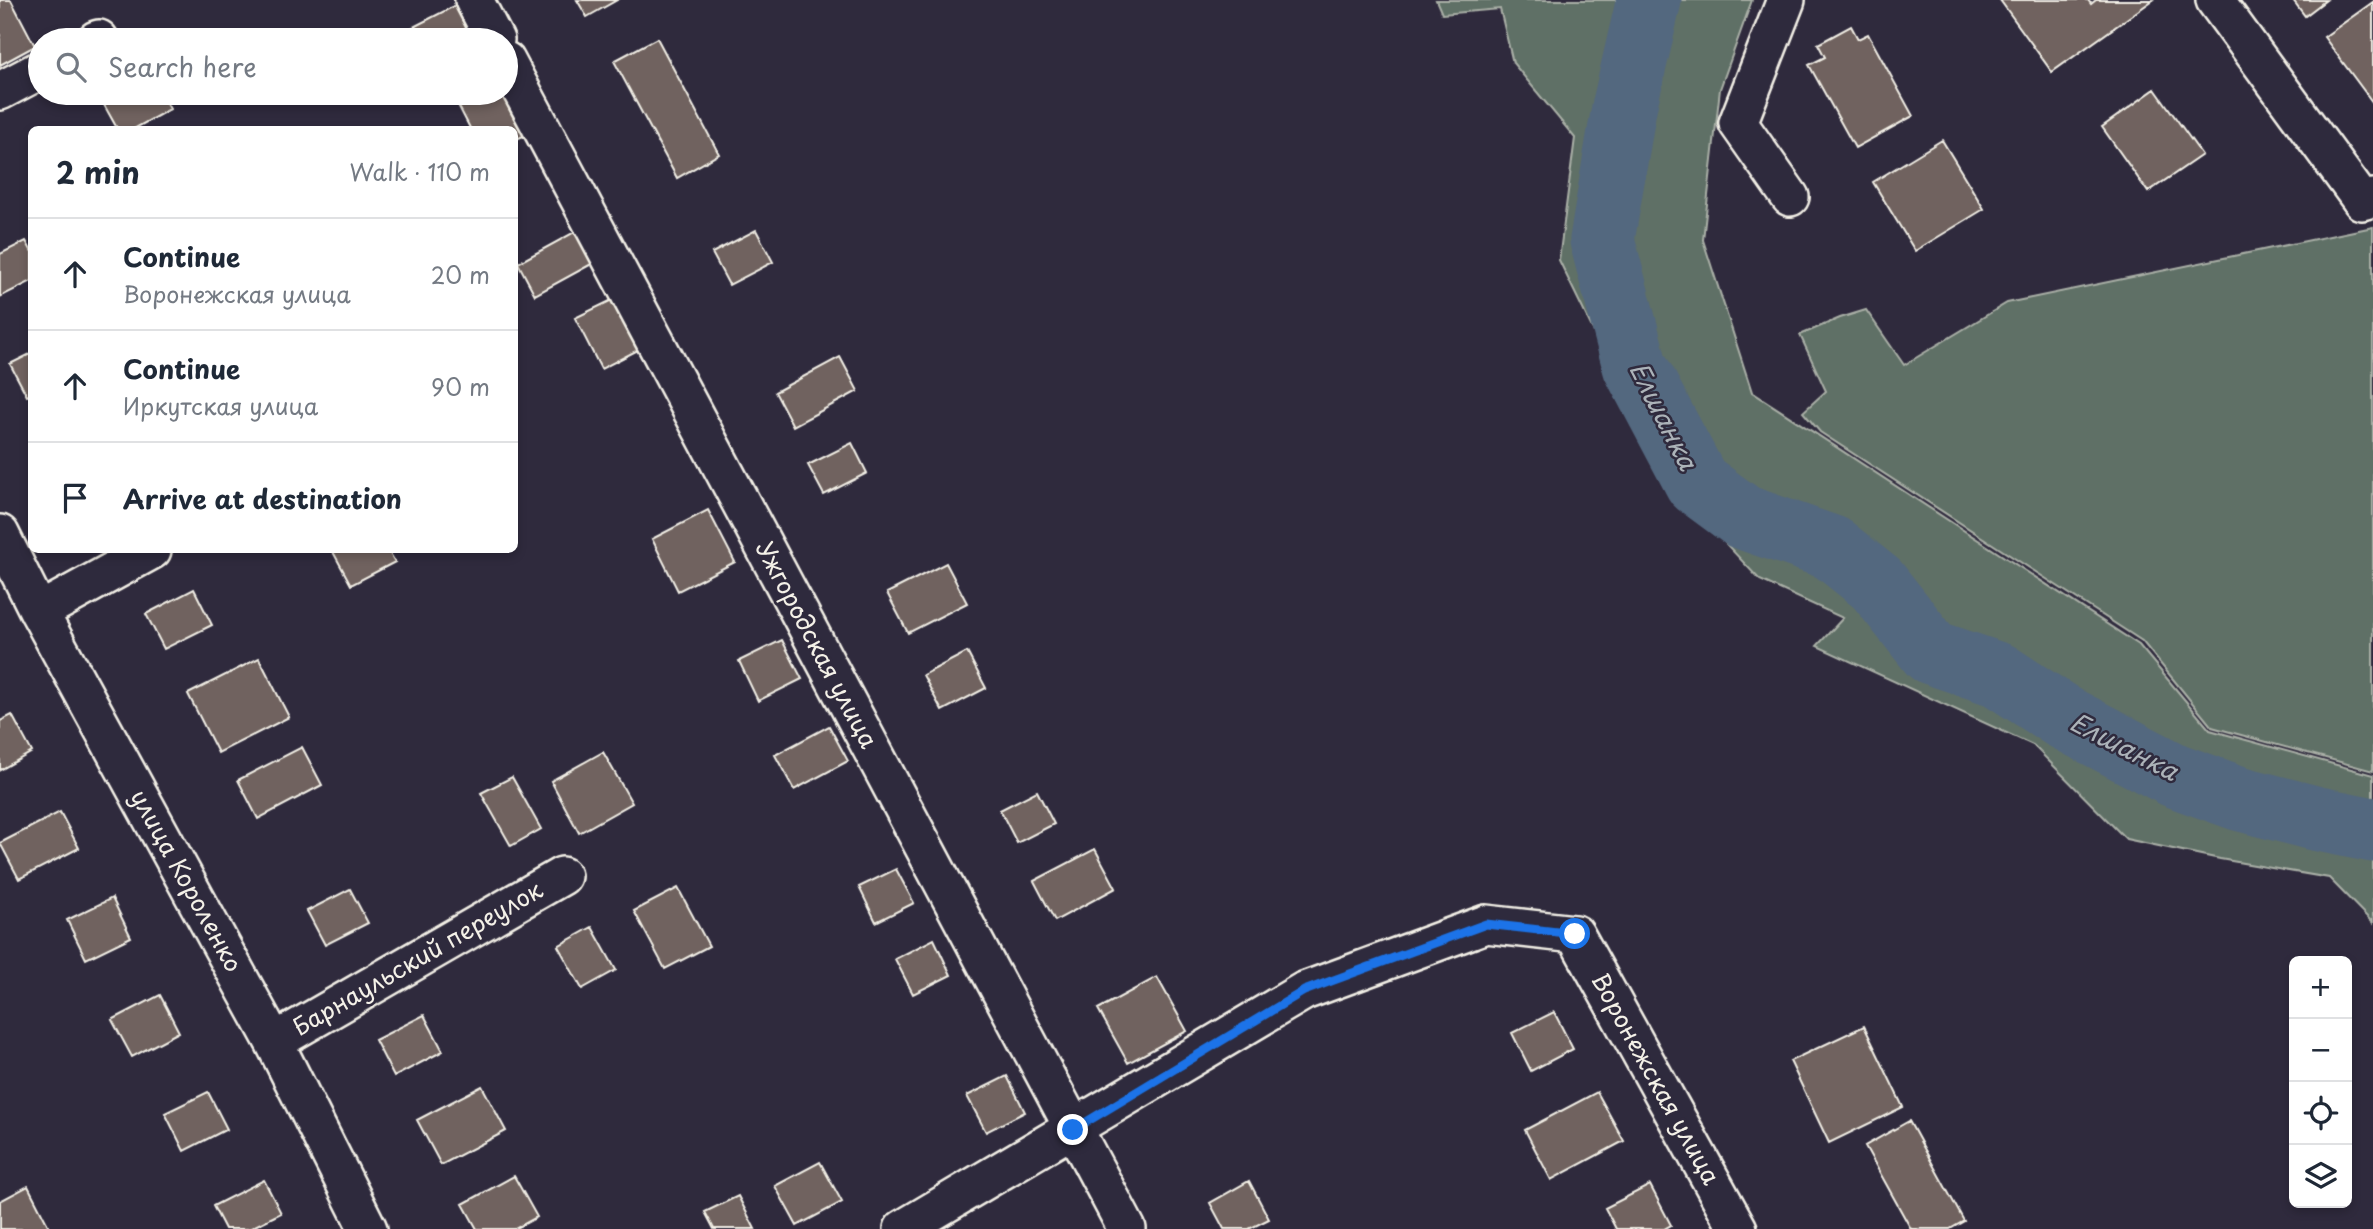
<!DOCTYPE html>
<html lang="en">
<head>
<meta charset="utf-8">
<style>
  :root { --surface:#fff; --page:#f2f2f3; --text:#1f2937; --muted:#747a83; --line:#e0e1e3 }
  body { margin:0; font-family:"Playpen Sans",sans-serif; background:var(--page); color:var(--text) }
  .controls { position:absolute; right:21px; bottom:21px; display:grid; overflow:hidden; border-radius:10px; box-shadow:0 4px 10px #0003 }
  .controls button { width:63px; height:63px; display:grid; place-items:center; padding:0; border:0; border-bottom:2px solid var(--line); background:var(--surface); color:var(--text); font:35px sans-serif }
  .stop { position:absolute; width:21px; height:21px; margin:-16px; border:5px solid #1a73e8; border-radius:50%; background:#fff }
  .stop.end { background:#1a73e8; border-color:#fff; box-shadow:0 2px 7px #0008 }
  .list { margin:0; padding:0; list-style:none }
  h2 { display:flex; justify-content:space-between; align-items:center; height:91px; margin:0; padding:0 28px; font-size:30px }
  h2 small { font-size:23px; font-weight:400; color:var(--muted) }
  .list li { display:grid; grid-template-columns:46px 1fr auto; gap:21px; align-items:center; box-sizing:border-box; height:112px; padding:0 28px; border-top:2px solid var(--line) }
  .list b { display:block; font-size:26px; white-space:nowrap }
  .list p { margin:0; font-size:23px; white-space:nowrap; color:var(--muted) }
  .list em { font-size:23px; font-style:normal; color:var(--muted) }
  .icon { flex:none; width:38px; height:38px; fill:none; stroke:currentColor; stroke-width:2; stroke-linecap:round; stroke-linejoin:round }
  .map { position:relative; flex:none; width:2373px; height:1229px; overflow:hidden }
  .search { position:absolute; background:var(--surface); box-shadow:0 4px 10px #0003; left:28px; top:28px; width:490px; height:77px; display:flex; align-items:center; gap:18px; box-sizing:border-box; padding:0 24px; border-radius:38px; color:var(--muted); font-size:26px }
  .panel { position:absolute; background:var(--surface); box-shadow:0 4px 10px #0003; left:28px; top:126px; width:490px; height:427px; border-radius:10px }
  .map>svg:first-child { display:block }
  .green { fill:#5f6f66; stroke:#aab0a7; stroke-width:2 }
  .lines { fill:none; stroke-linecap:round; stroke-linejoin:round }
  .river { stroke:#53687f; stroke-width:65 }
  .building { fill:#6f625e; stroke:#f4f1e8; stroke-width:2 }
  .street-casing { stroke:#f4f1e8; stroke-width:42 }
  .street { stroke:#2f2a3d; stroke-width:37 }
  .route { stroke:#1a73e8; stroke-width:9 }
  .labels { text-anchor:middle; stroke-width:5; stroke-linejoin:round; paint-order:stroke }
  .street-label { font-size:24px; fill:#f4f1e8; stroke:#2f2a3d }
  .water-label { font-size:26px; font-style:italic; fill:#acb3b9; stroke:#2f2a3d }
</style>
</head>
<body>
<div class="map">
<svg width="2373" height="1229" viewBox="0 0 2373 1229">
  <rect width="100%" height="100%" fill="#2f2a3d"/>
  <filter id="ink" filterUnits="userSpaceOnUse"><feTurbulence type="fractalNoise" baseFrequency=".0143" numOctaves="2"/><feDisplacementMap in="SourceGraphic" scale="14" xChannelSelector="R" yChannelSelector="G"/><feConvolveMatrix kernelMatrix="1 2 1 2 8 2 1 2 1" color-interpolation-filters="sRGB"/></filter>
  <g filter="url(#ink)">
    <path class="green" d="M1436 0H1752L1720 89 1703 240 1752 392 2139 645 2210 730 2373 775V923L2329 878 2220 859 2126 839 2033 745 1817 646 1843 618 1760 580 1666 480 1559 260 1575 138 1513 63 1500 9 1442 14Z
      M2373 227V771L2212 727 2142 641 1820 432 1803 412 1826 391 1800 335 1840 318 1866 310 1904 365 2007 303Z"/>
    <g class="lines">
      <path class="river" d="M1649 0 1624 108 1602 240 1635 366 1697 483 1743 517 1832 548 1877 584 1931 652 1999 675 2063 717 2174 775 2238 798 2314 818 2373 830"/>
    </g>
    <path class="building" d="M0 0H11L35 46 0 65Z
      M577 0H617L587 17Z
      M2000 0H2088L2091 4 2096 0H2153L2052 72Z
      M2293 0H2326L2305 16Z
      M2373 2V103L2324 37Z
      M460 3 479 40H388Z
      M1851 26 1858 39 1868 34 1913 116 1855 148 1809 65 1825 57 1818 44Z
      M657 38 719 154 677 178 614 61Z
      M2155 89 2202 155 2148 192 2102 127Z
      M123 93H161L170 109 132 130H118L103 103Z
      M477 93H505L526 135 514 140V130H471L457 103Z
      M1942 140 1984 209 1915 251 1873 182Z
      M580 229 597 261 535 295 518 263Z
      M756 230 773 262 729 285 712 253Z
      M26 241 32 252V281L0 297V254Z
      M616 298 642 348 601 369 575 318Z
      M32 353V394L27 396 10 364Z
      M840 357 858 391 793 426 775 392Z
      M852 443 867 473 824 495 808 465Z
      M708 510 735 562 678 591 652 539Z
      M332 550H388L395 562 351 585Z
      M946 563 967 603 908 633 887 593Z
      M194 589 212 625 164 649 146 614Z
      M782 640 802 679 758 701 739 661Z
      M967 652 986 688 942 711 923 675Z
      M259 658 289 717 218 753 188 694Z
      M12 715 32 752 0 770V721Z
      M829 726 848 761 794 790 775 755Z
      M302 747 322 785 258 819 238 780Z
      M603 752 632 803 579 833 551 781Z
      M512 777 541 829 511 846 481 793Z
      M1037 791 1054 824 1017 843 1000 810Z
      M60 812 79 848 19 879 0 843Z
      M1095 849 1116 888 1055 921 1034 881Z
      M896 869 914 903 876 922 859 887Z
      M678 888 709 946 665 969 634 911Z
      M350 889 368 923 325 945 307 911Z
      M112 898 131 937 86 959 67 920Z
      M592 927 616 970 582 989 558 946Z
      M934 939 951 975 913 994 895 959Z
      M1157 977 1187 1031 1128 1063 1098 1009Z
      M160 995 179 1032 132 1057 112 1020Z
      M1554 1012 1573 1049 1531 1071 1512 1033Z
      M424 1015 443 1051 394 1077 375 1040Z
      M1864 1026 1903 1107 1829 1143 1790 1061Z
      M1007 1076 1025 1112 986 1132 967 1096Z
      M482 1086 506 1131 441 1165 417 1120Z
      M208 1092 227 1129 184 1151 165 1113Z
      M1597 1092 1624 1141 1551 1180 1525 1130Z
      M1909 1121 1964 1221 1950 1229H1911L1865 1146Z
      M820 1162 842 1202 797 1226 775 1186Z
      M514 1176 537 1217 515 1229H477L463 1204Z
      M264 1180 281 1213 249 1229H225L213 1206Z
      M1249 1181 1269 1219 1249 1229H1224L1210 1203Z
      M1650 1185 1671 1225 1664 1229H1616L1605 1208Z
      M28 1186 50 1229H0V1201Z
      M738 1196 755 1229H714L705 1212Z"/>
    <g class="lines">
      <defs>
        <path id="street" d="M474 0 495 40
          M1786 0 1738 123 1790 197
          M2215 0 2362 201 2373 198
          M96 40 99 39
          M506 61 1127 1229
          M0 91 40 70
          M0 534 39 612 274 1042 368 1229
          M39 612 152 550
          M274 1042 562 876
          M903 1229 1304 991 1486 924 1575 934 1738 1229"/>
      </defs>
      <use href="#street" class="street-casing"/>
      <use href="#street" class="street"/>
    </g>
  </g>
  <g class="lines" filter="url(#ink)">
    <path class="route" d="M1073 1130 1304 991 1486 924 1575 934"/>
  </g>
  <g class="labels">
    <g class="street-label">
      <text transform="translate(816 645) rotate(62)" y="8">Ужгородская улица</text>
      <text transform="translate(186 881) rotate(61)" y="8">улица Короленко</text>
      <text transform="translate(418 959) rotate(-30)" y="8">Барнаульский переулок</text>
      <text transform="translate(1655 1079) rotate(61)" y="8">Воронежская улица</text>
    </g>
    <g class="water-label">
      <text transform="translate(1663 416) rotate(63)" y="9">Елшанка</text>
      <text transform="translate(2124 747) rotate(27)" y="9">Елшанка</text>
    </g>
  </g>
</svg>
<div class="controls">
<button>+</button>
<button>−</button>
<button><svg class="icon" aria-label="locate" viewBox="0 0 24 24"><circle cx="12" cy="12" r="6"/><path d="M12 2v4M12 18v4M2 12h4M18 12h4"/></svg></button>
<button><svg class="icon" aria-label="layers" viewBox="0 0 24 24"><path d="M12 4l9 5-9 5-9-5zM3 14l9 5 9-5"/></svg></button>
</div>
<div class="stop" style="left:1575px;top:934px"></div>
<div class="stop end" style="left:1073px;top:1130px"></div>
<div class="search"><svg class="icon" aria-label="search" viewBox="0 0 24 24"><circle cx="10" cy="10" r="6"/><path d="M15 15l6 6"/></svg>Search here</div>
<section class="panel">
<h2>2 min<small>Walk · 110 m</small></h2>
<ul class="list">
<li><svg class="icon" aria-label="ahead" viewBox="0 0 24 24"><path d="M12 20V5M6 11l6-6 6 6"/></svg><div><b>Continue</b><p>Воронежская улица</p></div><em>20 m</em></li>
<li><svg class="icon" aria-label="ahead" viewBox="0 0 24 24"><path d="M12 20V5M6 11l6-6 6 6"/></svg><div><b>Continue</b><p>Иркутская улица</p></div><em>90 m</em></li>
<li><svg class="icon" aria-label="arrive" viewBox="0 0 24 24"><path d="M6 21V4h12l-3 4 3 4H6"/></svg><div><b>Arrive at destination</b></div></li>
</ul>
</section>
</div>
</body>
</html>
